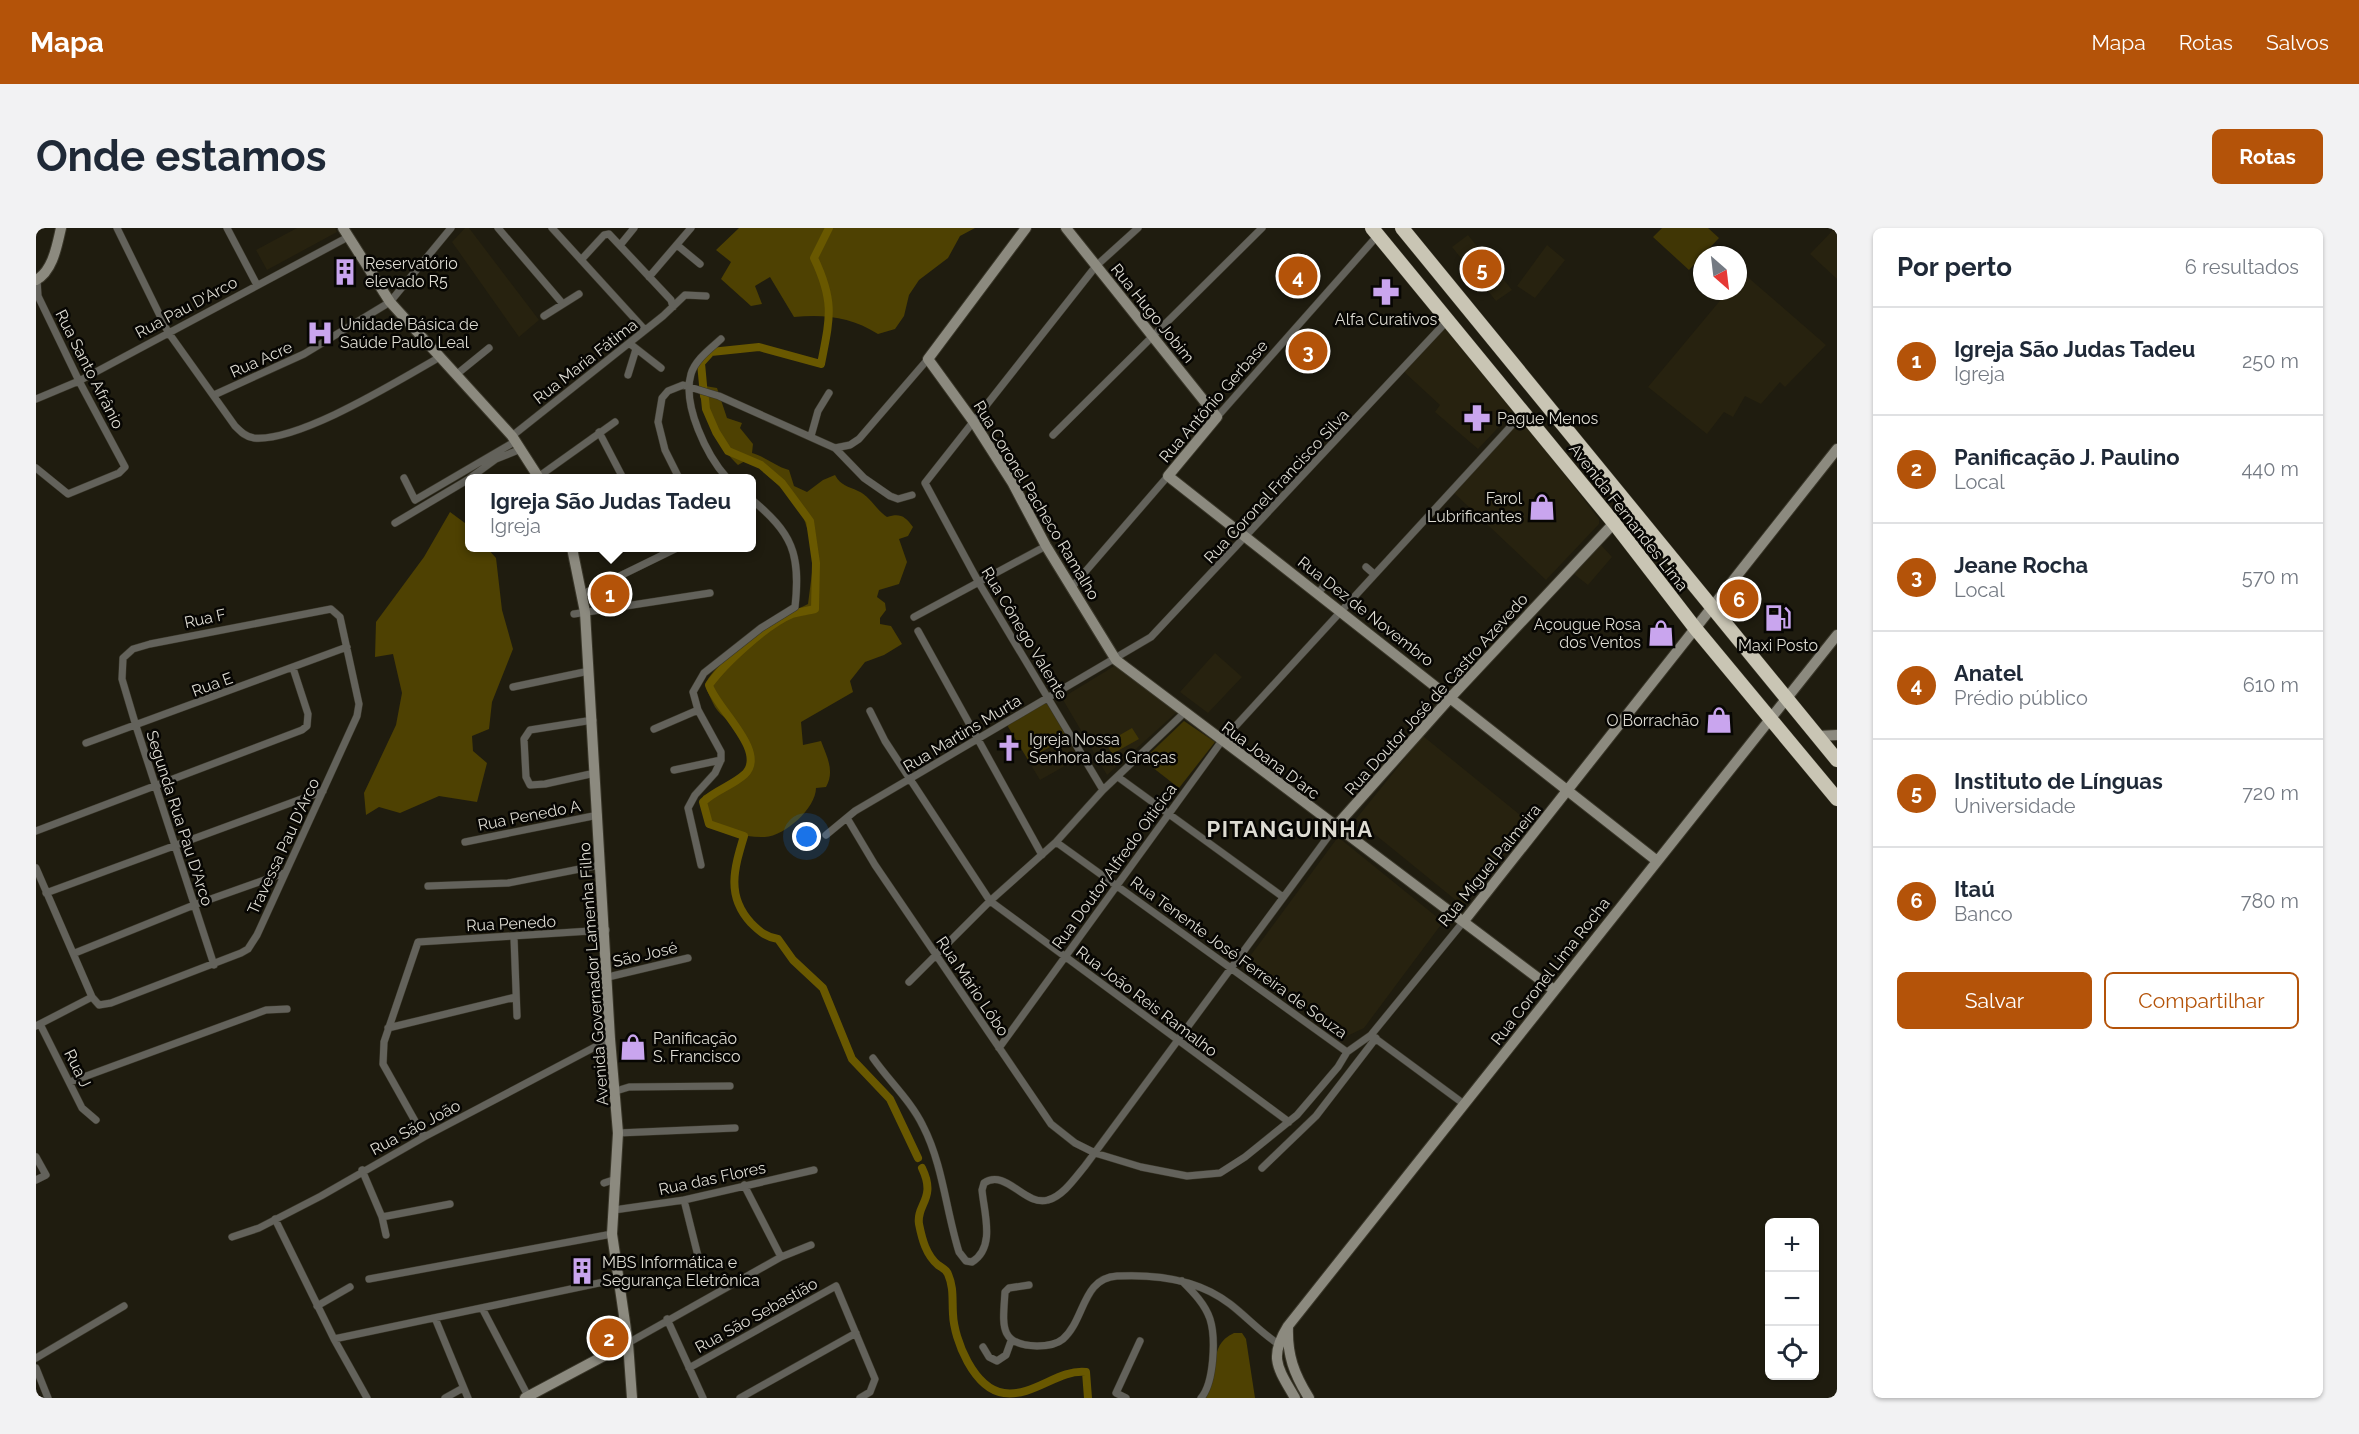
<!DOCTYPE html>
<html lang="pt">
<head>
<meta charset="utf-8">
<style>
  :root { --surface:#fff; --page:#f2f2f3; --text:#1f2937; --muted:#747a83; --line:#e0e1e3; --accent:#b45309 }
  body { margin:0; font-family:Raleway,sans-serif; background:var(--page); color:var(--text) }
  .controls { position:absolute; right:18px; bottom:18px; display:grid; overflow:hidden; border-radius:9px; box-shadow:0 2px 4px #0004 }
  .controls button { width:54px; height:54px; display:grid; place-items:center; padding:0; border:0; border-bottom:2px solid var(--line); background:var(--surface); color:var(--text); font:30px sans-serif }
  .compass { position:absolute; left:1657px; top:18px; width:54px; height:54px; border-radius:50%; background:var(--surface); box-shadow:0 2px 4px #0004; rotate:152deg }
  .you { position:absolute; left:771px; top:609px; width:21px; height:21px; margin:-15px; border:4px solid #fff; border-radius:50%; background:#1a73e8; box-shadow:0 0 0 9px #1a73e833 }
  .badge { display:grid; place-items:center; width:39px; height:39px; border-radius:50%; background:var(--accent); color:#fff; font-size:20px; font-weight:700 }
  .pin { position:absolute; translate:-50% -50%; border:3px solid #fff; box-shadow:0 2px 6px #0006 }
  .popup { position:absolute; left:429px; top:246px; width:291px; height:78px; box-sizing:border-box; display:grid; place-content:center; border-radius:9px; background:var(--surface); filter:drop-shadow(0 2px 4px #0005); font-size:20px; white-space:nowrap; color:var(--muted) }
  .popup b { font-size:22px; color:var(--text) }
  .popup::after { content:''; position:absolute; left:50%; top:100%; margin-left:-12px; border:12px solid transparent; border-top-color:var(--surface) }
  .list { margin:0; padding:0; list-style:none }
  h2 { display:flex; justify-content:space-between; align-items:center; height:78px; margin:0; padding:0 24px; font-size:26px }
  h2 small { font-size:20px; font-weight:400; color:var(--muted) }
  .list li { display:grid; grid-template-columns:39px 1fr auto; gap:18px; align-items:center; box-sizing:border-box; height:108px; padding:0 24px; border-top:2px solid var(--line) }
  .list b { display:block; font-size:22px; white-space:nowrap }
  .list p { margin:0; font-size:20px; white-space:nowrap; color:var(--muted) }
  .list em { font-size:20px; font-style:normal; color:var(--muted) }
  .actions { display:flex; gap:12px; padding:18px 24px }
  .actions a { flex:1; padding:14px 0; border:2px solid var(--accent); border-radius:9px; text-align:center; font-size:21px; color:var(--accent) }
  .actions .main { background:var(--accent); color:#fff }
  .icon { flex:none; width:33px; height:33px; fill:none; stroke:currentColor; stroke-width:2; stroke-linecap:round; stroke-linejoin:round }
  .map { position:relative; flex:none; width:1801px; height:1170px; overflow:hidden; border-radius:9px }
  header { display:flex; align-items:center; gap:36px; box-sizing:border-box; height:84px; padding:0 30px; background:var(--accent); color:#fff }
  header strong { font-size:28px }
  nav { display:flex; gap:33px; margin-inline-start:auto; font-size:21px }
  .intro { display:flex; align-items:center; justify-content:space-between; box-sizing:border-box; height:144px; padding:0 36px }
  h1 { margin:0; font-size:42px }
  .button { padding:15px 27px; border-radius:9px; background:var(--accent); color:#fff; font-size:21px; font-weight:700 }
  main { display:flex; gap:36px; padding:0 36px }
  aside { flex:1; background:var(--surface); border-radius:9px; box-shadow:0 2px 4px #0004 }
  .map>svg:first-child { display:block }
  .built { fill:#27220f }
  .green { fill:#403605 }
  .forest { fill:#4e4102 }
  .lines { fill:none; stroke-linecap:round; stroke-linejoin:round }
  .canal { stroke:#695800; stroke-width:8 }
  .street-casing { stroke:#3a372a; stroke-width:8 }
  .secondary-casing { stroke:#3a372a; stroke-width:12 }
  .highway-casing { stroke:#3a372a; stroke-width:15 }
  .street { stroke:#63625b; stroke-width:7 }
  .secondary { stroke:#8c8a7f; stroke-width:10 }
  .highway { stroke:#c9c5b4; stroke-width:14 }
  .labels { text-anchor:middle; stroke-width:5; stroke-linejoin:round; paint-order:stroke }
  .poi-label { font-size:16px; fill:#dddbd2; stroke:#070603; text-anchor:start }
  .street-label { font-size:16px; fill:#dddbd2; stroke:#070603 }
  .district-label { font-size:22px; font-weight:bold; letter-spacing:1.5px; fill:#dddbd2; stroke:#070603 }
</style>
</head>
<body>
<header>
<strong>Mapa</strong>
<nav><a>Mapa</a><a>Rotas</a><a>Salvos</a></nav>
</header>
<div class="intro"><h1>Onde estamos</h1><a class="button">Rotas</a></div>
<main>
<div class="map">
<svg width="1801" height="1170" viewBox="0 0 1801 1170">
  <rect width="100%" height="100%" fill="#1f1c0f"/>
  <path class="built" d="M261 0H299L301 4 231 42 220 22Z
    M429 0H433L503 92 483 109 416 14Z
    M1799 0H1801V51L1774 26Z
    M1432 7 1476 62 1460 73 1416 19Z
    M1511 17 1529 32 1499 70 1481 58Z
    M1707 45 1790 117 1749 159 1744 154 1725 176 1709 168 1697 189 1688 184 1671 206 1612 159 1692 63H1702V51Z
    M1408 98 1412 100 1477 180 1475 186 1442 221 1399 184 1404 177 1366 142Z
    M1482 194 1489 196 1563 291V296L1510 352 1417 264Z
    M1565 317 1576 329 1552 357 1538 346Z
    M1179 425 1206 449 1172 485 1144 464Z
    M1080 437 1142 483 1071 547 1026 470Z
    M1387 508 1494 595 1427 678 1320 591Z
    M1031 509 1043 530 1004 552 992 532Z
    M1302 609 1407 694 1328 800 1309 809 1209 735Z"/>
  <path class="green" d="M1626 0H1672L1683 10 1653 42 1617 9Z
    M1010 474 1031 509 992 532 971 497Z
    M1148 493 1179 514 1143 560 1107 532Z
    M1096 500 1103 511 1076 526 1070 515Z"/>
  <path class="forest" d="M703 0H939L924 8 912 30 883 52 873 67 868 88 859 101 842 106C815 89 789 86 758 89L734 49 719 58 726 76 715 78 685 51 695 34 680 22Z
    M669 158 681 160 691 190 706 195 704 200 717 216 716 225C730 229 739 238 753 242L758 258 771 264 787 252 799 247C805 258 812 258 822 263 834 268 840 282 851 289 864 285 869 288 877 299L872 308 863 311 871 334 863 356 843 362 841 369 849 375 850 382 844 390V396L855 398 866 416 848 427 829 434 814 453 817 464 765 494 767 517 785 513C791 529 799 543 790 559L780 560C780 580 749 608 729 609 709 610 692 603 673 596L666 582 667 568C694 555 730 541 705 505 698 495 685 489 679 479 675 472 672 464 669 457 680 430 744 389 772 376L777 337 776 315 763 276 723 240 709 233 702 237C682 218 666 184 669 158Z
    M414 284 433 298V320H451L460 330 466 382 477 421 456 474 453 501 436 508 437 523 451 535 441 574 403 568 364 585 343 579 330 587 328 565 360 497 366 465 357 426 339 429 340 394 388 329Z
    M1198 1105H1206L1210 1111 1219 1170H1167C1188 1147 1168 1119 1198 1105Z"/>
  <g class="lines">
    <path class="canal" d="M668 168 665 135 675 124 723 119 785 136C794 90 799 74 778 30L793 0
      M669 171 670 181 680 204 692 223 725 237 746 255 774 293 780 335 779 381C771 383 762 384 756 386 731 396 688 436 673 457 679 479 732 523 709 546 696 558 679 562 667 574L673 596 708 608C698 641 690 668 715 695 724 704 730 709 742 711L757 732 787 760 816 831 854 871 882 930
      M886 940C901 971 880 976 883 996 886 1011 890 1027 902 1037 906 1040 910 1041 912 1046 918 1060 916 1071 917 1086 918 1112 938 1161 968 1165 998 1169 1022 1141 1050 1144L1052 1170"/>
    <defs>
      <path id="street" d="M81 0 132 104 199 198C205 204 210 209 218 210 264 214 363 152 404 129
        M191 0 221 57
        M462 0 527 76
        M516 0 609 102
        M585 16 598 0
        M641 17 664 36
        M545 32 568 7 573 6 635 72 637 79
        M613 49 655 0
        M508 88 543 66
        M685 111C674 121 659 132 655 146 646 177 671 228 691 250
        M593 115 625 140
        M421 146 453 120
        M592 147 600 121
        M178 167 268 126 354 74 415 0
        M0 171 43 153 312 9
        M1181 189 1342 7
        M563 204 587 250
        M1017 207 1226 0
        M476 208 627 88 649 67 670 68
        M775 208 782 183 793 165
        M799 220 814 217 823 211 892 131
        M0 240 32 266 83 245 89 239 43 153 2 68 1 51
        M502 249 579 194
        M368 250 379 272 480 213
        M434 250 460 231 485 221
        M643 250 629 222 622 194 626 170 632 163 647 157 683 168 799 220 828 250 854 268 862 271 876 267
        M359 295 433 251
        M1330 339 1338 346
        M1036 359 1132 248
        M1282 365 1288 358
        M547 366 641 320
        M538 386 674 365
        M878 389 1010 318
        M882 403 1006 627
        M477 459 553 443
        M834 483 849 513 954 673 1253 894
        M557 492 494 502 488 511 490 549 494 557 509 556 559 545
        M618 501 662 482
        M50 515 311 419
        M638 542 685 532
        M1082 549 1247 669
        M1067 562 943 355 889 255 1060 38 1102 0
        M811 590 839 637 1015 896 1039 915 1059 925 1105 939 1151 948 1184 945 1209 929 1261 887 1302 839 1311 824 1335 807 1428 693
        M0 603 266 502 271 498 272 486 257 440
        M790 607 819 583 1115 409 1411 93
        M429 614 562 587
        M1020 614 1311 824
        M665 637 652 580 659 567 679 545 685 532V524L662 482 657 464 668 445 725 400 759 379C765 325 756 305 715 271
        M0 640 56 769 63 777 75 775 205 725 212 721 221 707 321 488 323 476 304 389 295 381 114 416 97 421 87 430 86 451 100 498 178 737
        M392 658 472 655 564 637
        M10 665 287 563
        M478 710 481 788
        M39 725 158 677 248 645
        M572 749 652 730
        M873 754 954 673 1020 614 1067 562 1148 485
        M4 796 46 880 60 892
        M0 798 56 769
        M352 800 480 769
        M1336 808 1428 876
        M963 820 1185 514 1487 185
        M837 830C853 853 875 873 887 898 907 937 910 983 923 1024L930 1033 936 1034C960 1019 948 985 946 962L948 955C970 940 989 979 1012 972 1027 968 1039 950 1049 938L1300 598
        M34 854 230 782 251 781
        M580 863 593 859 694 858
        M582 905 699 900
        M388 909 347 836 348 814 382 714 570 702
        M0 929 10 947 0 952
        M1226 940 1280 888 1340 810
        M326 942 346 989 350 1007
        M568 955 580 951
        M708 957 745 1029
        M648 972 662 1028
        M578 982 648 972 778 942
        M346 989 414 976
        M239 991 298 1111 331 1170
        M196 1009 223 1000 285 968 388 909 574 811
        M333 1051 576 1006
        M1146 1053C1157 1064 1169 1076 1174 1091 1180 1110 1178 1155 1165 1170
        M993 1057 973 1060 969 1064C967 1097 962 1117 1001 1118 1011 1118 1020 1117 1027 1111 1049 1092 1046 1050 1081 1048 1121 1046 1162 1051 1194 1076 1211 1089 1226 1106 1244 1117
        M281 1078 314 1059
        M446 1080 492 1168
        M399 1090 432 1170
        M631 1091 667 1170
        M298 1111 582 1051
        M592 1115 745 1029 775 1017
        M947 1119 953 1129 961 1133 970 1127 975 1113
        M0 1130 88 1078
        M0 1140 12 1170
        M653 1140 800 1058 839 1151 834 1164 824 1170
        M409 1170 427 1160
        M704 1170 820 1105
        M1090 1170 1080 1165 1104 1113"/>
      <path id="secondary" d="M307 0 354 74 476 208 503 250
        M990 0 892 131 937 193 976 254 1010 318 1080 432 1518 762
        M1030 0 1181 189 1132 248 1621 633
        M0 52C17 43 21 17 25 0
        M536 320 549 384 574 811 582 905 576 1006 592 1115 596 1170
        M1782 508 1801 507
        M1300 598 1415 469 1578 295
        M1428 693 1801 221
        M1252 1099C1251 1127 1258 1146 1273 1170
        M489 1170 592 1115
        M1259 1170C1242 1140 1232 1130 1252 1098L1801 407"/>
      <path id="highway" d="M1336 0 1578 295 1659 400 1801 571
        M1366 0 1801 532"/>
    </defs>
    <use href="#street" class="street-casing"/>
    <use href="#secondary" class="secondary-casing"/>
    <use href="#highway" class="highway-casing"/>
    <use href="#street" class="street"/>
    <use href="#secondary" class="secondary"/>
    <use href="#highway" class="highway"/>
  </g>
  <defs>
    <symbol id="building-bare" viewBox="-9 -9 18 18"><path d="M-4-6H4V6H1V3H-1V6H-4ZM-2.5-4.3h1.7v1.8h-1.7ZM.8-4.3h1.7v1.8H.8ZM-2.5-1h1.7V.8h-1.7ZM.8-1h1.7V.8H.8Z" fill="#c9a5ee" stroke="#070603" stroke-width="2.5" paint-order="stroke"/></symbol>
    <symbol id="pharmacy-bare" viewBox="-9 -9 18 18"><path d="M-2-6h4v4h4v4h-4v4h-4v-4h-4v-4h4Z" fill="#c9a5ee" stroke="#070603" stroke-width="2.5" paint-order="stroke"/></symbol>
    <symbol id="hospital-bare" viewBox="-9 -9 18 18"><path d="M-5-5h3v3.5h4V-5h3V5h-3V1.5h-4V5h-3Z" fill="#c9a5ee" stroke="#070603" stroke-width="2.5" paint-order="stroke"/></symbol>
    <symbol id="shop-bare" viewBox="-9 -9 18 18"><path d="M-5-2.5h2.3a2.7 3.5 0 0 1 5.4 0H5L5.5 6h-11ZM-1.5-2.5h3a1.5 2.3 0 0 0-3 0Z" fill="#c9a5ee" stroke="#070603" stroke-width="2.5" paint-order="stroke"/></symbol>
    <symbol id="fuel-bare" viewBox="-9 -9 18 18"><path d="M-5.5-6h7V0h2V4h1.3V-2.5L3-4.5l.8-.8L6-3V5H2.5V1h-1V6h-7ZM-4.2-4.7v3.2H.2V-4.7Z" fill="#c9a5ee" stroke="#070603" stroke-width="2.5" paint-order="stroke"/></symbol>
    <symbol id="church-bare" viewBox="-9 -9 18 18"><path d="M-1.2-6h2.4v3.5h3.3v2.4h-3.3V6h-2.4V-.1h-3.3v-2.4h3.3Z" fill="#c9a5ee" stroke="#070603" stroke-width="2.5" paint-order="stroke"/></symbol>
  </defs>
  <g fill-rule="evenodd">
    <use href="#building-bare" x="290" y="25" width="38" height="38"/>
    <use href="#pharmacy-bare" x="1331" y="45" width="38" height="38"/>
    <use href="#hospital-bare" x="265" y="86" width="38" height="38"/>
    <use href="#pharmacy-bare" x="1422" y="171" width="38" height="38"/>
    <use href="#shop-bare" x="1487" y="260" width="38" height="38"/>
    <use href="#fuel-bare" x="1723" y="371" width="38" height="38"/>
    <use href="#shop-bare" x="1606" y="386" width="38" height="38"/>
    <use href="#shop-bare" x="1664" y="473" width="38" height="38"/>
    <use href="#church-bare" x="954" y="501" width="38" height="38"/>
    <use href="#shop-bare" x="578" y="800" width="38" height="38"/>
    <use href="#building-bare" x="527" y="1024" width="38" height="38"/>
  </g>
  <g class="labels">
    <g class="poi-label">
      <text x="329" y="41">Reservatório<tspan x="329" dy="18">elevado R5</tspan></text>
      <text x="1350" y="97" text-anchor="middle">Alfa Curativos</text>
      <text x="304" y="102">Unidade Básica de<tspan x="304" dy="18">Saúde Paulo Leal</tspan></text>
      <text x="1461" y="196">Pague Menos</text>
      <text x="1486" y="276" text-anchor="end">Farol<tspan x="1486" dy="18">Lubrificantes</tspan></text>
      <text x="1605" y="402" text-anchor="end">Açougue Rosa<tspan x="1605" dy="18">dos Ventos</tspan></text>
      <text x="1742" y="423" text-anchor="middle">Maxi Posto</text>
      <text x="1663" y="498" text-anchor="end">O Borrachão</text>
      <text x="993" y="517">Igreja Nossa<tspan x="993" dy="18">Senhora das Graças</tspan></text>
      <text x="617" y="816">Panificação<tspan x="617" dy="18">S. Francisco</tspan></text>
      <text x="566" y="1040">MBS Informática e<tspan x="566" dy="18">Segurança Eletrônica</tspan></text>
    </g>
    <g class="street-label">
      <text transform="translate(150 79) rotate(-28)" y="6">Rua Pau D'Arco</text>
      <text transform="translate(1117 85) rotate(51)" y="6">Rua Hugo Jobim</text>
      <text transform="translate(225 131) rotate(-24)" y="6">Rua Acre</text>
      <text transform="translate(549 133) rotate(-38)" y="6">Rua Maria Fátima</text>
      <text transform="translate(54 141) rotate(63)" y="6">Rua Santo Afrânio</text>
      <text transform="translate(1177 173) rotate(-49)" y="6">Rua Antônio Gerbase</text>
      <text transform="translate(1240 258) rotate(-47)" y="6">Rua Coronel Francisco Silva</text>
      <text transform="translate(1001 272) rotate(59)" y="6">Rua Coronel Pacheco Ramalho</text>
      <text transform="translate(1593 289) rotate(52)" y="6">Avenida Fernandes Lima</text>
      <text transform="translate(1330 383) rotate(38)" y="6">Rua Dez de Novembro</text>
      <text transform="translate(169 390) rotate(-12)" y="6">Rua F</text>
      <text transform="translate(989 405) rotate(59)" y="6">Rua Cônego Valente</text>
      <text transform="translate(176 456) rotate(-20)" y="6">Rua E</text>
      <text transform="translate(1400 466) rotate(-48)" y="6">Rua Doutor José de Castro Azevedo</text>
      <text transform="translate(926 505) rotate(-31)" y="6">Rua Martins Murta</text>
      <text transform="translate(1235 532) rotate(37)" y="6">Rua Joana D'arc</text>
      <text transform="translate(493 587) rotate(-11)" y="6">Rua Penedo A</text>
      <text transform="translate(144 590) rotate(72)" y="6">Segunda Rua Pau D'Arco</text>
      <text transform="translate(247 618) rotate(-65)" y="6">Travessa Pau D'Arco</text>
      <text transform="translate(1453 637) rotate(-51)" y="6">Rua Miguel Palmeira</text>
      <text transform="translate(1078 638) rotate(-54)" y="6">Rua Doutor Alfredo Oiticica</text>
      <text transform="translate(475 695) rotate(-3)" y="6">Rua Penedo</text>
      <text transform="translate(609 726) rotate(-13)" y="6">São José</text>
      <text transform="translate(1203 729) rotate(36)" y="6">Rua Tenente José Ferreira de Souza</text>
      <text transform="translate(1514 743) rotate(-52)" y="6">Rua Coronel Lima Rocha</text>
      <text transform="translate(557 746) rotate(-94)" y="6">Avenida Governador Lamenha Filho</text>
      <text transform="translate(937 758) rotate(56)" y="6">Rua Mário Lôbo</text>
      <text transform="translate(1111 773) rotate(37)" y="6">Rua João Reis Ramalho</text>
      <text transform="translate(42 840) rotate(64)" y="6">Rua J</text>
      <text transform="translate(379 899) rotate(-28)" y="6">Rua São João</text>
      <text transform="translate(676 950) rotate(-12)" y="6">Rua das Flores</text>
      <text transform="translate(720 1087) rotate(-29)" y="6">Rua São Sebastião</text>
    </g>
    <g class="district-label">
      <text x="1254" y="609">PITANGUINHA</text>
    </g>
  </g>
</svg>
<div class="controls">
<button>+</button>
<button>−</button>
<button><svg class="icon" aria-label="locate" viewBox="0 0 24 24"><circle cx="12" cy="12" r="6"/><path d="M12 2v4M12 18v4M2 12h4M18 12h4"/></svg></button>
</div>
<svg class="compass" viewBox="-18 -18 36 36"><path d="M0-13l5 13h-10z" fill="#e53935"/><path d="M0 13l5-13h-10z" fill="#747a83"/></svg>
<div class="you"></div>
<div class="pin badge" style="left:574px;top:366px">1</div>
<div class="popup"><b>Igreja São Judas Tadeu</b>Igreja</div>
<div class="pin badge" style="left:573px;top:1110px">2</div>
<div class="pin badge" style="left:1272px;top:123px">3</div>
<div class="pin badge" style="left:1262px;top:48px">4</div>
<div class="pin badge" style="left:1446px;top:41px">5</div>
<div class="pin badge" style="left:1703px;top:371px">6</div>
</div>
<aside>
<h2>Por perto<small>6 resultados</small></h2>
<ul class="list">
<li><span class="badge">1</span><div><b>Igreja São Judas Tadeu</b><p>Igreja</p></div><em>250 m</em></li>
<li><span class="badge">2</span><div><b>Panificação J. Paulino</b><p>Local</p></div><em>440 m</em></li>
<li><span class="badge">3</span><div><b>Jeane Rocha</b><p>Local</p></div><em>570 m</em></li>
<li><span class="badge">4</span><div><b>Anatel</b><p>Prédio público</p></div><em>610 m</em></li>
<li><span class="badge">5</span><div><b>Instituto de Línguas</b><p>Universidade</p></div><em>720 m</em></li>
<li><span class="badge">6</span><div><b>Itaú</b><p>Banco</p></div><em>780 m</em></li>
</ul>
<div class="actions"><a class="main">Salvar</a><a>Compartilhar</a></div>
</aside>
</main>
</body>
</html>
